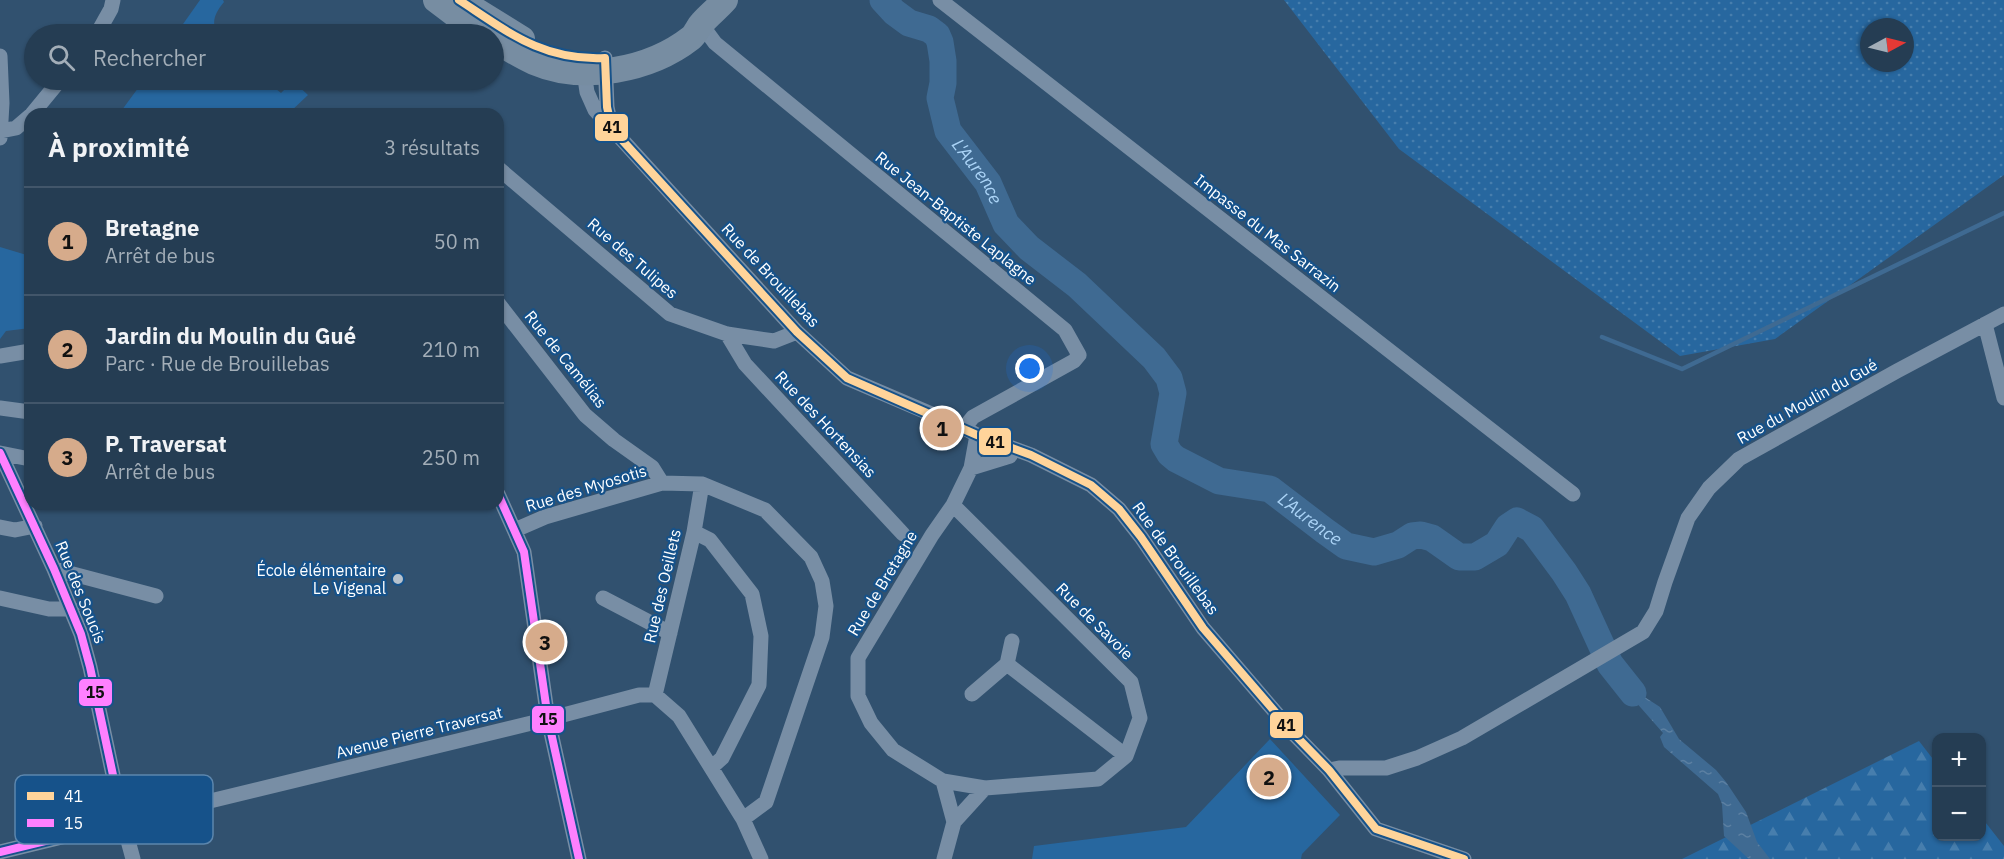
<!DOCTYPE html>
<html lang="fr">
<head>
<meta charset="utf-8">
<style>
  :root { --surface:#253d53; --page:#2d445a; --text:#f1f3f6; --muted:#a3aeb8; --line:#42566a; --accent:#d6ab8b }
  body { margin:0; font-family:"IBM Plex Sans",sans-serif; background:var(--page); color:var(--text) }
  .controls { position:absolute; right:18px; bottom:18px; display:grid; overflow:hidden; border-radius:12px; box-shadow:0 2px 4px #0004 }
  .controls button { width:54px; height:54px; display:grid; place-items:center; padding:0; border:0; border-bottom:2px solid var(--line); background:var(--surface); color:var(--text); font:30px sans-serif }
  .compass { position:absolute; left:1860px; top:18px; width:54px; height:54px; border-radius:50%; background:var(--surface); box-shadow:0 2px 4px #0004; rotate:83deg }
  .you { position:absolute; left:1030px; top:369px; width:21px; height:21px; margin:-15px; border:4px solid #fff; border-radius:50%; background:#1a73e8; box-shadow:0 0 0 9px #1a73e833 }
  .badge { display:grid; place-items:center; width:39px; height:39px; border-radius:50%; background:var(--accent); color:#111; font-size:20px; font-weight:700 }
  .pin { position:absolute; translate:-50% -50%; border:3px solid #fff; box-shadow:0 2px 6px #0006 }
  .list { margin:0; padding:0; list-style:none }
  h2 { display:flex; justify-content:space-between; align-items:center; height:78px; margin:0; padding:0 24px; font-size:26px }
  h2 small { font-size:20px; font-weight:400; color:var(--muted) }
  .list li { display:grid; grid-template-columns:39px 1fr auto; gap:18px; align-items:center; box-sizing:border-box; height:108px; padding:0 24px; border-top:2px solid var(--line) }
  .list b { display:block; font-size:22px; white-space:nowrap }
  .list p { margin:0; font-size:20px; white-space:nowrap; color:var(--muted) }
  .list em { font-size:20px; font-style:normal; color:var(--muted) }
  .icon { flex:none; width:33px; height:33px; fill:none; stroke:currentColor; stroke-width:2; stroke-linecap:round; stroke-linejoin:round }
  .map { position:relative; flex:none; width:2004px; height:859px; overflow:hidden }
  .search { position:absolute; background:var(--surface); box-shadow:0 2px 4px #0004; left:24px; top:24px; width:480px; height:66px; display:flex; align-items:center; gap:15px; box-sizing:border-box; padding:0 21px; border-radius:33px; color:var(--muted); font-size:22px }
  .panel { position:absolute; background:var(--surface); box-shadow:0 2px 4px #0004; left:24px; top:108px; width:480px; height:402px; border-radius:18px }
  .map>svg:first-child { display:block }
  .grass { fill:url(#grass-dots); fill-rule:evenodd }
  .forest { fill:url(#forest-firs) }
  .park { fill:#27679f }
  .water { fill:url(#water-ripples) }
  .lines { fill:none; stroke-linecap:round; stroke-linejoin:round }
  .stream { stroke:#3f6a92; stroke-width:4.5 }
  .river { stroke:#3f6a92; stroke-width:27 }
  .street { stroke:#788ea5; stroke-width:15 }
  .primary { stroke:#778da2; stroke-width:26 }
  .bus-1-casing { stroke:#16528a; stroke-width:12 }
  .bus-2-casing { stroke:#16528a; stroke-width:12 }
  .bus-1 { stroke:#ffd49a; stroke-width:8 }
  .bus-2 { stroke:#ff80ff; stroke-width:8 }
  .poi-dot { fill:#b7c2cd; stroke:#16528a; stroke-width:2 }
  .labels { text-anchor:middle; stroke-width:4.5; stroke-linejoin:round; paint-order:stroke }
  .street-label { font-size:16px; fill:#fff; stroke:#16528a }
  .poi-label { font-size:16px; fill:#fff; stroke:#16528a; text-anchor:end }
  .water-label { font-size:18px; font-style:italic; fill:#aad3f6; stroke:#16528a }
  .key { fill:#16528a; stroke:#5c86ad; stroke-width:1.5 }
  .key-label { font-size:16px; fill:#fff }
  .line-badge { stroke:#16528a; stroke-width:2 }
  .pale-badge-label { font-size:16px; text-anchor:middle; font-weight:bold; fill:#111 }
</style>
</head>
<body>
<div class="map">
<svg width="2004" height="859" viewBox="0 0 2004 859">
  <defs>
    <pattern id="grass-dots" width="8" height="8" patternUnits="userSpaceOnUse" patternTransform="scale(1.5)"><rect width="8" height="8" fill="#27679f"/><path d="M2 2h.1M6 6h.1" fill="none" stroke="#477ead" stroke-width="1.8" stroke-linecap="round"/></pattern>
    <pattern id="forest-firs" width="22" height="20" patternUnits="userSpaceOnUse" patternTransform="scale(1.5)"><rect width="22" height="20" fill="#27679f"/><path d="M5 1l3.5 6h-7zM16 11l3.5 6h-7z" fill="#477ead"/></pattern>
    <pattern id="water-ripples" width="26" height="14" patternUnits="userSpaceOnUse" patternTransform="scale(1.5)"><rect width="26" height="14" fill="#3f6a92"/><path d="M2 4q2-2 4 0t4 0M15 11q2-2 4 0t4 0" fill="none" stroke="#5c80a2"/></pattern>
  </defs>
  <rect width="100%" height="100%" fill="#31516f"/>
  <path class="grass" d="M1284 0H2004V175L1775 339 1680 356 1399 149ZM1869 27H1905V63H1869Z"/>
  <path class="forest" d="M1919 741 1936 763V836H1982V818L2004 846V859H1682Z"/>
  <path class="park" d="M200 0H223L224 2C215 13 211 21 217 34H176Z
    M144 80H265L281 93 293 81 308 95 288 114H119Z
    M0 247 30 256V328L6 331 0 339Z
    M1270 739 1340 815 1302 854 1301 859H1032L1034 846 1186 827Z"/>
  <path class="water" d="M883 0H893C898 6 903 12 910 16 927 24 950 29 952 51L945 97 951 129 965 148 990 176 1008 218 1021 233 1083 280 1114 312 1166 361 1180 385 1177 423 1171 445 1173 449 1203 464 1221 478H1256L1272 482 1293 496 1319 521 1348 542 1372 547 1393 541 1414 531H1420L1427 532 1460 552 1472 553 1494 542C1500 527 1507 513 1525 514L1538 527 1555 553 1570 569 1586 595 1607 640 1601 644C1587 614 1548 530 1517 521L1508 527 1497 544 1475 557H1459L1432 538 1421 535 1412 536 1398 545 1374 552 1346 546 1325 531 1270 489 1219 481 1176 459 1170 454 1164 444 1173 393 1169 378 1154 358 1077 285 1029 248 1006 224 988 183 948 131 940 98 943 83V61L940 42 937 36 929 29 909 23 894 12Z
    M1615 661 1643 696 1660 707 1679 739 1716 770 1726 782 1746 812 1757 842 1770 859H1749L1724 836 1722 804 1718 794 1664 747 1660 737 1663 733 1605 667Z"/>
  <g class="lines">
    <path class="stream" d="M1602 337 1682 369 2004 213"/>
    <path class="river" id="s1" d="M883 0 894 12 909 23 929 29 937 35 940 42 943 61V83L940 98 948 131 988 183 1006 224 1029 248 1077 285 1154 358 1169 378 1173 393 1164 444 1170 454 1176 459 1219 481 1270 489 1325 531 1346 546 1374 552 1398 545 1412 536 1421 535 1432 538 1459 557H1475L1497 544 1508 527 1517 521 1532 529 1564 572 1578 594 1610 664 1633 693"/>
    <path class="street" d="M940 0 1573 494
      M701 24 715 43 1065 330 1079 355 1074 361 973 417 964 428
      M97 34 111 9 113 0
      M0 56 2 103 0 138
      M605 58 607 107 611 126
      M583 65 587 92 595 110 797 332 847 378 964 428 977 435 1031 455 1091 485 1119 509 1141 537 1203 628 1295 735 1329 770 1376 829 1464 859
      M32 114 60 80
      M1 131 16 128 30 116
      M498 168 670 314 727 334 774 341 797 332
      M498 303 585 415 614 440 652 467 662 483
      M1985 324 2004 398
      M727 334 745 364 903 534
      M0 356 30 351
      M0 408 30 412
      M977 435 971 468 1010 456 1013 450
      M0 453 54 569 81 634 90 667 123 822 133 859
      M0 453 30 459
      M498 494 524 552 548 719 579 859
      M0 527 15 530 35 526
      M515 530 545 517 662 483 702 484 765 510 811 557 822 581 826 606 822 637 766 802 743 819
      M694 532 710 540 752 594 761 636 759 685 722 758 712 767
      M54 569 156 596
      M0 598 49 609H72
      M603 598 670 633
      M1007 664 1012 641
      M972 694 1007 664 1126 756
      M655 695 694 532 702 484
      M1329 770 1339 768H1386L1417 758 1462 738 1643 632 1656 611 1665 582 1688 518 1709 488 1739 459 1897 371 2004 314
      M943 781 985 788 1098 779 1126 756 1140 718 1131 682 953 505
      M954 822 985 788
      M0 852 548 719 639 695H655L679 716 743 819 761 859
      M944 859 954 822 943 781 893 750 871 723 858 696V658L932 535 953 505 971 468"/>
    <path class="primary" d="M436 0 469 25
      M459 0 522 39
      M494 40C507 47 520 56 534 62 583 83 650 70 691 38 696 34 698 27 702 23 709 15 718 8 725 0"/>
    <defs>
      <path id="bus-1" d="M459 0C508 32 543 61 605 58L607 107 612 129 797 332 847 378 977 435 1031 455 1091 485 1119 509 1141 537 1203 628 1295 735 1329 770 1376 829 1464 859"/>
      <path id="bus-2" d="M0 453 54 569 81 634 90 667 123 822 0 852
        M498 494 524 552 548 719 579 859"/>
    </defs>
    <use href="#bus-1" class="bus-1-casing"/>
    <use href="#bus-2" class="bus-2-casing"/>
    <use href="#bus-1" class="bus-1"/>
    <use href="#bus-2" class="bus-2"/>
  </g>
  <circle class="poi-dot" cx="398" cy="579" r="6"/>
  <g class="labels">
    <g class="street-label">
      <text transform="translate(956 218) rotate(39)" y="6">Rue Jean-Baptiste Laplagne</text>
      <text transform="translate(1268 233) rotate(38)" y="6">Impasse du Mas Sarrazin</text>
      <text transform="translate(633 258) rotate(41)" y="6">Rue des Tulipes</text>
      <text transform="translate(771 275) rotate(47)" y="6">Rue de Brouillebas</text>
      <text transform="translate(566 359) rotate(51)" y="6">Rue de Camélias</text>
      <text transform="translate(1807 401) rotate(-29)" y="6">Rue du Moulin du Gué</text>
      <text transform="translate(826 424) rotate(47)" y="6">Rue des Hortensias</text>
      <text transform="translate(586 488) rotate(-17)" y="6">Rue des Myosotis</text>
      <text transform="translate(1176 558) rotate(54)" y="6">Rue de Brouillebas</text>
      <text transform="translate(882 583) rotate(-59)" y="6">Rue de Bretagne</text>
      <text transform="translate(662 586) rotate(-77)" y="6">Rue des Oeillets</text>
      <text transform="translate(81 592) rotate(68)" y="6">Rue des Soucis</text>
      <text transform="translate(1095 621) rotate(45)" y="6">Rue de Savoie</text>
      <text transform="translate(419 732) rotate(-14)" y="6">Avenue Pierre Traversat</text>
    </g>
    <g class="poi-label">
      <text x="386" y="576">École élémentaire<tspan x="386" dy="18">Le Vigenal</tspan></text>
    </g>
    <g class="water-label">
      <text dy="6" stroke="none"><textPath href="#s1" startOffset="214">L'Aurence</textPath></text>
      <text dy="6" stroke="none"><textPath href="#s1" startOffset="736">L'Aurence</textPath></text>
    </g>
  </g>
  <rect x="15" y="775" width="198" height="69" rx="9" class="key"/>
  <rect x="27" y="792" width="27" height="8" fill="#ffd49a"/>
  <rect x="27" y="819" width="27" height="8" fill="#ff80ff"/>
  <g class="key-label">
    <text x="64" y="802">41</text>
    <text x="64" y="829">15</text>
  </g>
  <g class="line-badge">
    <rect x="594" y="113" width="35" height="29" rx="6" fill="#ffd49a"/>
    <rect x="978" y="427" width="34" height="29" rx="6" fill="#ffd49a"/>
    <rect x="78" y="678" width="35" height="29" rx="6" fill="#ff80ff"/>
    <rect x="531" y="705" width="34" height="29" rx="6" fill="#ff80ff"/>
    <rect x="1269" y="711" width="35" height="28" rx="6" fill="#ffd49a"/>
  </g>
  <g class="pale-badge-label">
    <text x="612" y="133">41</text>
    <text x="995" y="448">41</text>
    <text x="95" y="698">15</text>
    <text x="548" y="725">15</text>
    <text x="1286" y="731">41</text>
  </g>
</svg>
<div class="controls">
<button>+</button>
<button>−</button>
</div>
<svg class="compass" viewBox="-18 -18 36 36"><path d="M0-13l5 13h-10z" fill="#e53935"/><path d="M0 13l5-13h-10z" fill="#a3aeb8"/></svg>
<div class="you"></div>
<div class="pin badge" style="left:942px;top:428px">1</div>
<div class="pin badge" style="left:1269px;top:777px">2</div>
<div class="pin badge" style="left:545px;top:642px">3</div>
<div class="search"><svg class="icon" aria-label="search" viewBox="0 0 24 24"><circle cx="10" cy="10" r="6"/><path d="M15 15l6 6"/></svg>Rechercher</div>
<section class="panel">
<h2>À proximité<small>3 résultats</small></h2>
<ul class="list">
<li><span class="badge">1</span><div><b>Bretagne</b><p>Arrêt de bus</p></div><em>50 m</em></li>
<li><span class="badge">2</span><div><b>Jardin du Moulin du Gué</b><p>Parc · Rue de Brouillebas</p></div><em>210 m</em></li>
<li><span class="badge">3</span><div><b>P. Traversat</b><p>Arrêt de bus</p></div><em>250 m</em></li>
</ul>
</section>
</div>
</body>
</html>
